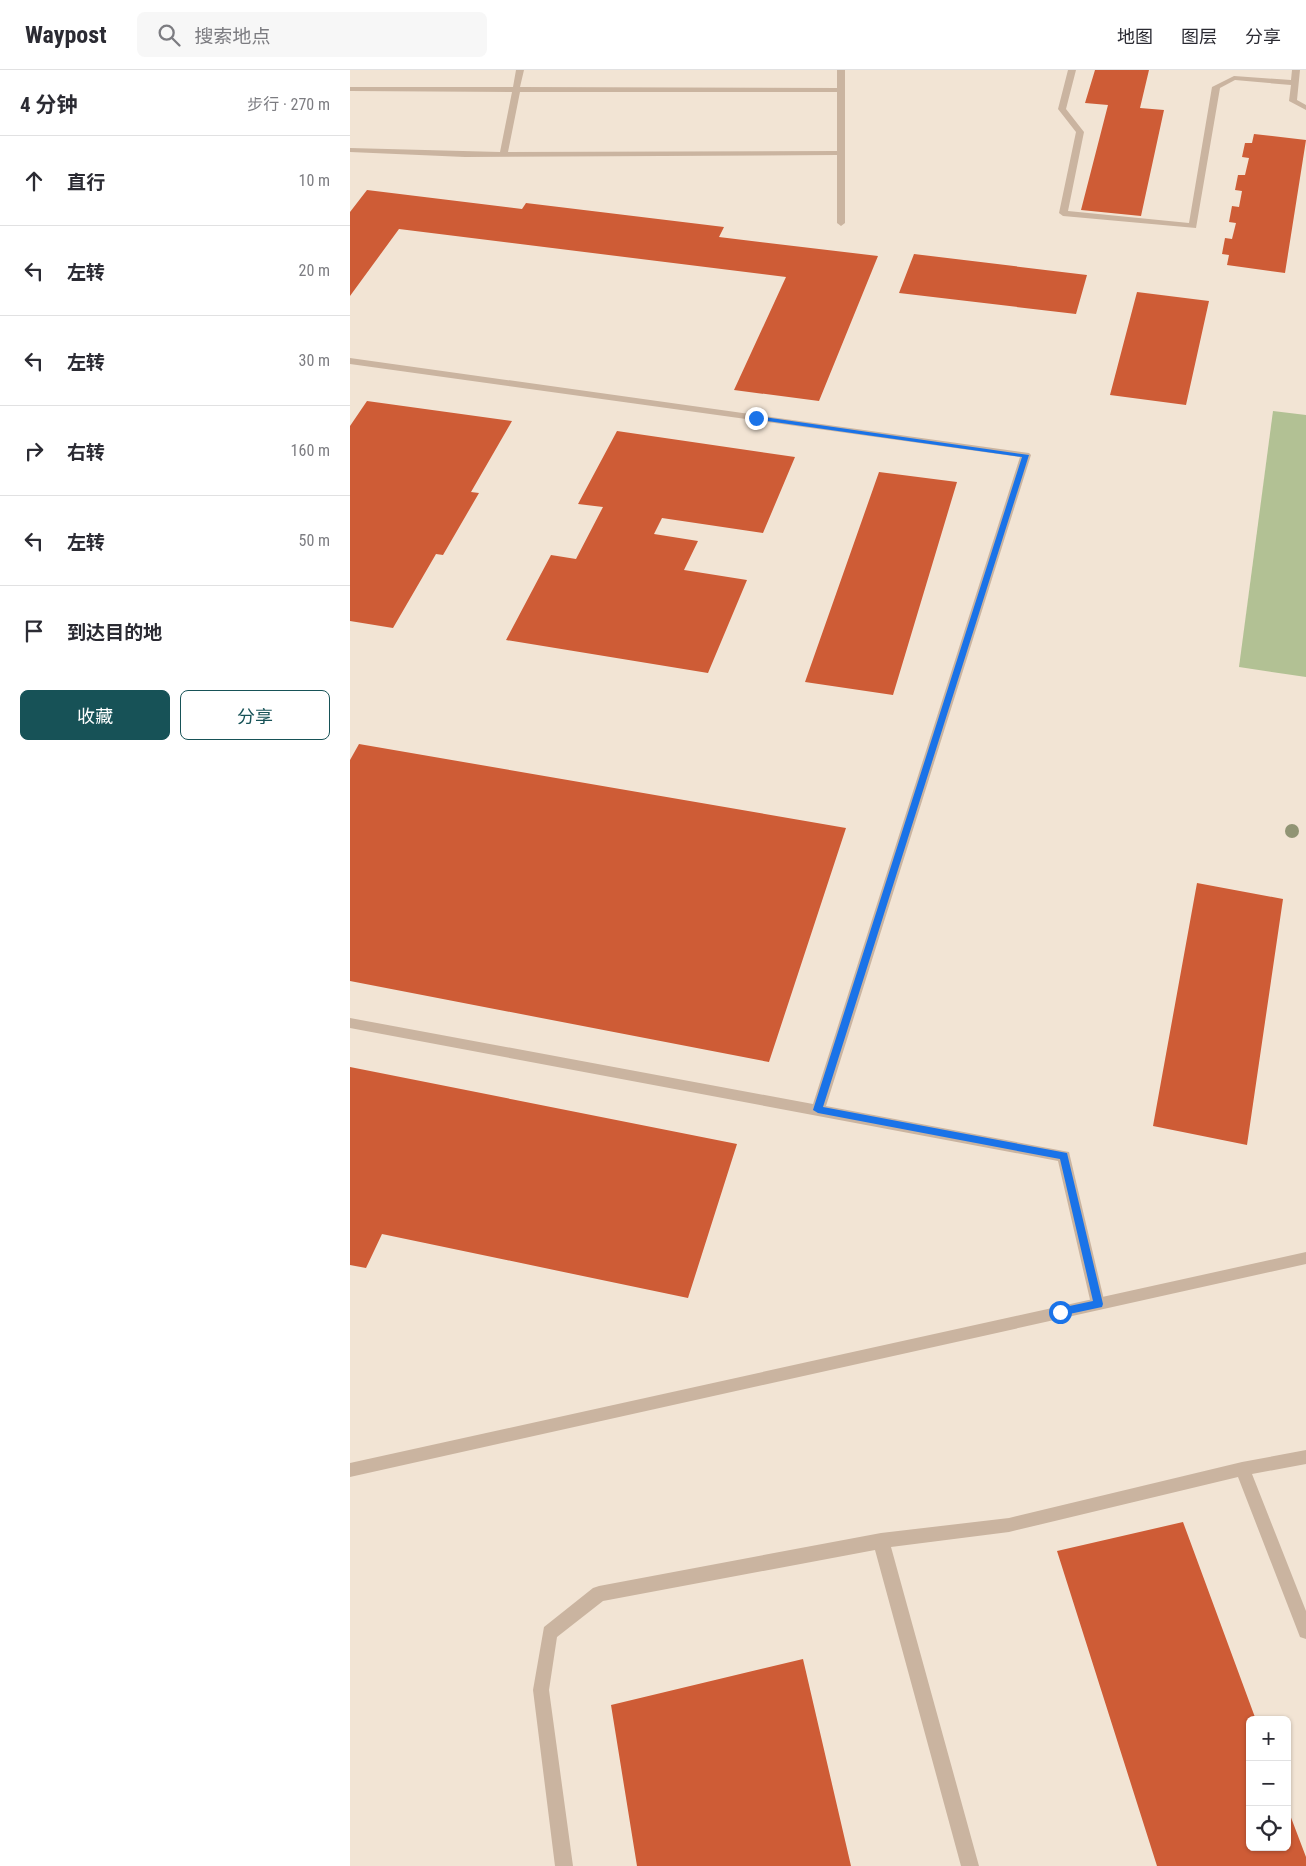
<!DOCTYPE html>
<html lang="zh">
<head>
<meta charset="utf-8">
<style>
  :root { --surface:#fff; --page:#f7f7f7; --text:#2b2b33; --muted:#7c7c81; --line:#e1e1e2; --accent:#175257 }
  body { margin:0; font-family:"Roboto Condensed","Noto Sans SC",sans-serif; background:var(--page); color:var(--text) }
  .controls { position:absolute; right:15px; bottom:15px; display:grid; overflow:hidden; border-radius:8px; box-shadow:0 1px 4px #0004 }
  .controls button { width:45px; height:45px; display:grid; place-items:center; padding:0; border:0; border-bottom:1px solid var(--line); background:var(--surface); color:var(--text); font:25px sans-serif }
  .stop { position:absolute; width:15px; height:15px; margin:-11px; border:4px solid #1a73e8; border-radius:50%; background:#fff }
  .stop.end { background:#1a73e8; border-color:#fff; box-shadow:0 1px 5px #0008 }
  .list { margin:0; padding:0; list-style:none }
  h2 { display:flex; justify-content:space-between; align-items:center; height:65px; margin:0; padding:0 20px; font-size:21px }
  h2 small { font-size:16px; font-weight:400; color:var(--muted) }
  .list li { display:grid; grid-template-columns:32px 1fr auto; gap:15px; align-items:center; box-sizing:border-box; height:90px; padding:0 20px; border-top:1px solid var(--line) }
  .list b { display:block; font-size:19px; white-space:nowrap }
  .list em { font-size:16px; font-style:normal; color:var(--muted) }
  .actions { display:flex; gap:10px; padding:15px 20px }
  .actions a { flex:1; padding:11px 0; border:1px solid var(--accent); border-radius:8px; text-align:center; font-size:18px; color:var(--accent) }
  .actions .main { background:var(--accent); color:#fff }
  .icon { flex:none; width:28px; height:28px; fill:none; stroke:currentColor; stroke-width:2; stroke-linecap:round; stroke-linejoin:round }
  .map { position:relative; flex:none; width:956px; height:1796px; overflow:hidden }
  header { display:flex; align-items:center; gap:30px; box-sizing:border-box; height:70px; padding:0 25px; background:var(--surface); border-bottom:1px solid var(--line) }
  header strong { font-size:24px }
  nav { display:flex; gap:28px; margin-inline-start:auto; font-size:18px }
  .search { width:350px; height:45px; background:var(--page); display:flex; align-items:center; gap:12px; box-sizing:border-box; padding:0 18px; border-radius:8px; color:var(--muted); font-size:19px }
  main { display:flex }
  aside { flex:1; background:var(--surface) }
  .map>svg:first-child { display:block }
  .green { fill:#b2c194 }
  .building { fill:#ce5c36 }
  .lines { fill:none; stroke-linecap:round; stroke-linejoin:round }
  .service { fill:#cab4a0; fill-rule:evenodd }
  .minor { fill:#cab4a0; fill-rule:evenodd }
  .tree { fill:#919474 }
  .route { fill:#1a73e8 }
</style>
</head>
<body>
<header>
<strong>Waypost</strong>
<div class="search"><svg class="icon" aria-label="search" viewBox="0 0 24 24"><circle cx="10" cy="10" r="6"/><path d="M15 15l6 6"/></svg>搜索地点</div>
<nav><a>地图</a><a>图层</a><a>分享</a></nav>
</header>
<main>
<aside>
<h2>4 分钟<small>步行 · 270 m</small></h2>
<ul class="list">
<li><svg class="icon" aria-label="ahead" viewBox="0 0 24 24"><path d="M12 20V5M6 11l6-6 6 6"/></svg><div><b>直行</b></div><em>10 m</em></li>
<li><svg class="icon" aria-label="left" viewBox="0 0 24 24"><path d="M17 20v-9H6M10 6l-5 5 5 5"/></svg><div><b>左转</b></div><em>20 m</em></li>
<li><svg class="icon" aria-label="left" viewBox="0 0 24 24"><path d="M17 20v-9H6M10 6l-5 5 5 5"/></svg><div><b>左转</b></div><em>30 m</em></li>
<li><svg class="icon" aria-label="right" viewBox="0 0 24 24"><path d="M7 20v-9h11M14 6l5 5-5 5"/></svg><div><b>右转</b></div><em>160 m</em></li>
<li><svg class="icon" aria-label="left" viewBox="0 0 24 24"><path d="M17 20v-9H6M10 6l-5 5 5 5"/></svg><div><b>左转</b></div><em>50 m</em></li>
<li><svg class="icon" aria-label="arrive" viewBox="0 0 24 24"><path d="M6 21V4h12l-3 4 3 4H6"/></svg><div><b>到达目的地</b></div></li>
</ul>
<div class="actions"><a class="main">收藏</a><a>分享</a></div>
</aside>
<div class="map">
<svg width="956" height="1796" viewBox="0 0 956 1796">
  <rect width="100%" height="100%" fill="#f2e4d4"/>
  <path class="green" d="M923 341 956 345V607L889 597Z"/>
  <path class="building" d="M745 0H799L790 38 814 40 791 146 731 140 758 35 735 33Z
    M904 64 956 70 935 203 877 195 879 185 872 184 875 168 882 169 886 153 879 152 882 136 889 137 892 121 885 120 888 105H895L899 88 892 87 895 73H902Z
    M17 120 172 139 176 133 374 157 369 167 528 186 469 331 384 320 436 207 49 159 0 226V142Z
    M564 184 737 205 726 244 549 223Z
    M787 222 859 231 836 335 760 325Z
    M17 331 162 351 121 422 129 423 93 485 86 484 43 558 0 551V356Z
    M267 361 445 387 413 463 312 448 304 464 348 471 334 500 397 510 358 603 156 570 201 485 226 489 253 437 228 434Z
    M529 402 607 412 543 625 455 612Z
    M9 674 496 758 419 992 0 911V690Z
    M847 813 933 829 897 1075 803 1056Z
    M0 997 387 1074 338 1228 32 1164 16 1198 0 1195Z
    M833 1452 906 1650H900V1777H937V1737L956 1787V1796H807L707 1481Z
    M453 1589 501 1796H287L261 1635Z"/>
  <g class="lines">
    <path class="service" d="M0 288 679 383 681 385 476 1036 719 1082 755 1234 753 1238 748 1240 743 1238 741 1234 708 1091 0 958V948L463 1034 670 387 0 294Z
      M956 1380V1394L902 1404 956 1541V1569L950 1567 888 1407 659 1462 541 1477 629 1796H611L525 1480 253 1531 207 1567 199 1620 223 1796H205L183 1620 194 1557 243 1518 249 1516 531 1463 659 1448 892 1392Z"/>
    <path class="minor" d="M166 0H174L170 17 487 18V0H495V153L491 156 487 153V85L115 87 0 82V78L150 82 162 22 0 21V17H163ZM170 22H487V81L158 82Z
      M718 0H726L716 39 734 62 718 141 839 153 862 17 884 6 941 10 942 0H950L947 30 956 35V40L939 31 941 15 885 10 870 18 846 158 713 146 709 143 726 62 708 39Z
      M956 1182V1194L0 1407V1393Z"/>
  </g>
  <circle class="tree" cx="942" cy="761" r="7"/>
  <path class="route" d="M406 346 679 385 473 1037 717 1083 753 1234 752 1237 710 1246 705 1242 710 1238 743 1231 710 1089 468 1043 463 1040 672 387 403 349Z"/>
</svg>
<div class="controls">
<button>+</button>
<button>−</button>
<button><svg class="icon" aria-label="locate" viewBox="0 0 24 24"><circle cx="12" cy="12" r="6"/><path d="M12 2v4M12 18v4M2 12h4M18 12h4"/></svg></button>
</div>
<div class="stop" style="left:710px;top:1242px"></div>
<div class="stop end" style="left:406px;top:348px"></div>
</div>
</main>
</body>
</html>
